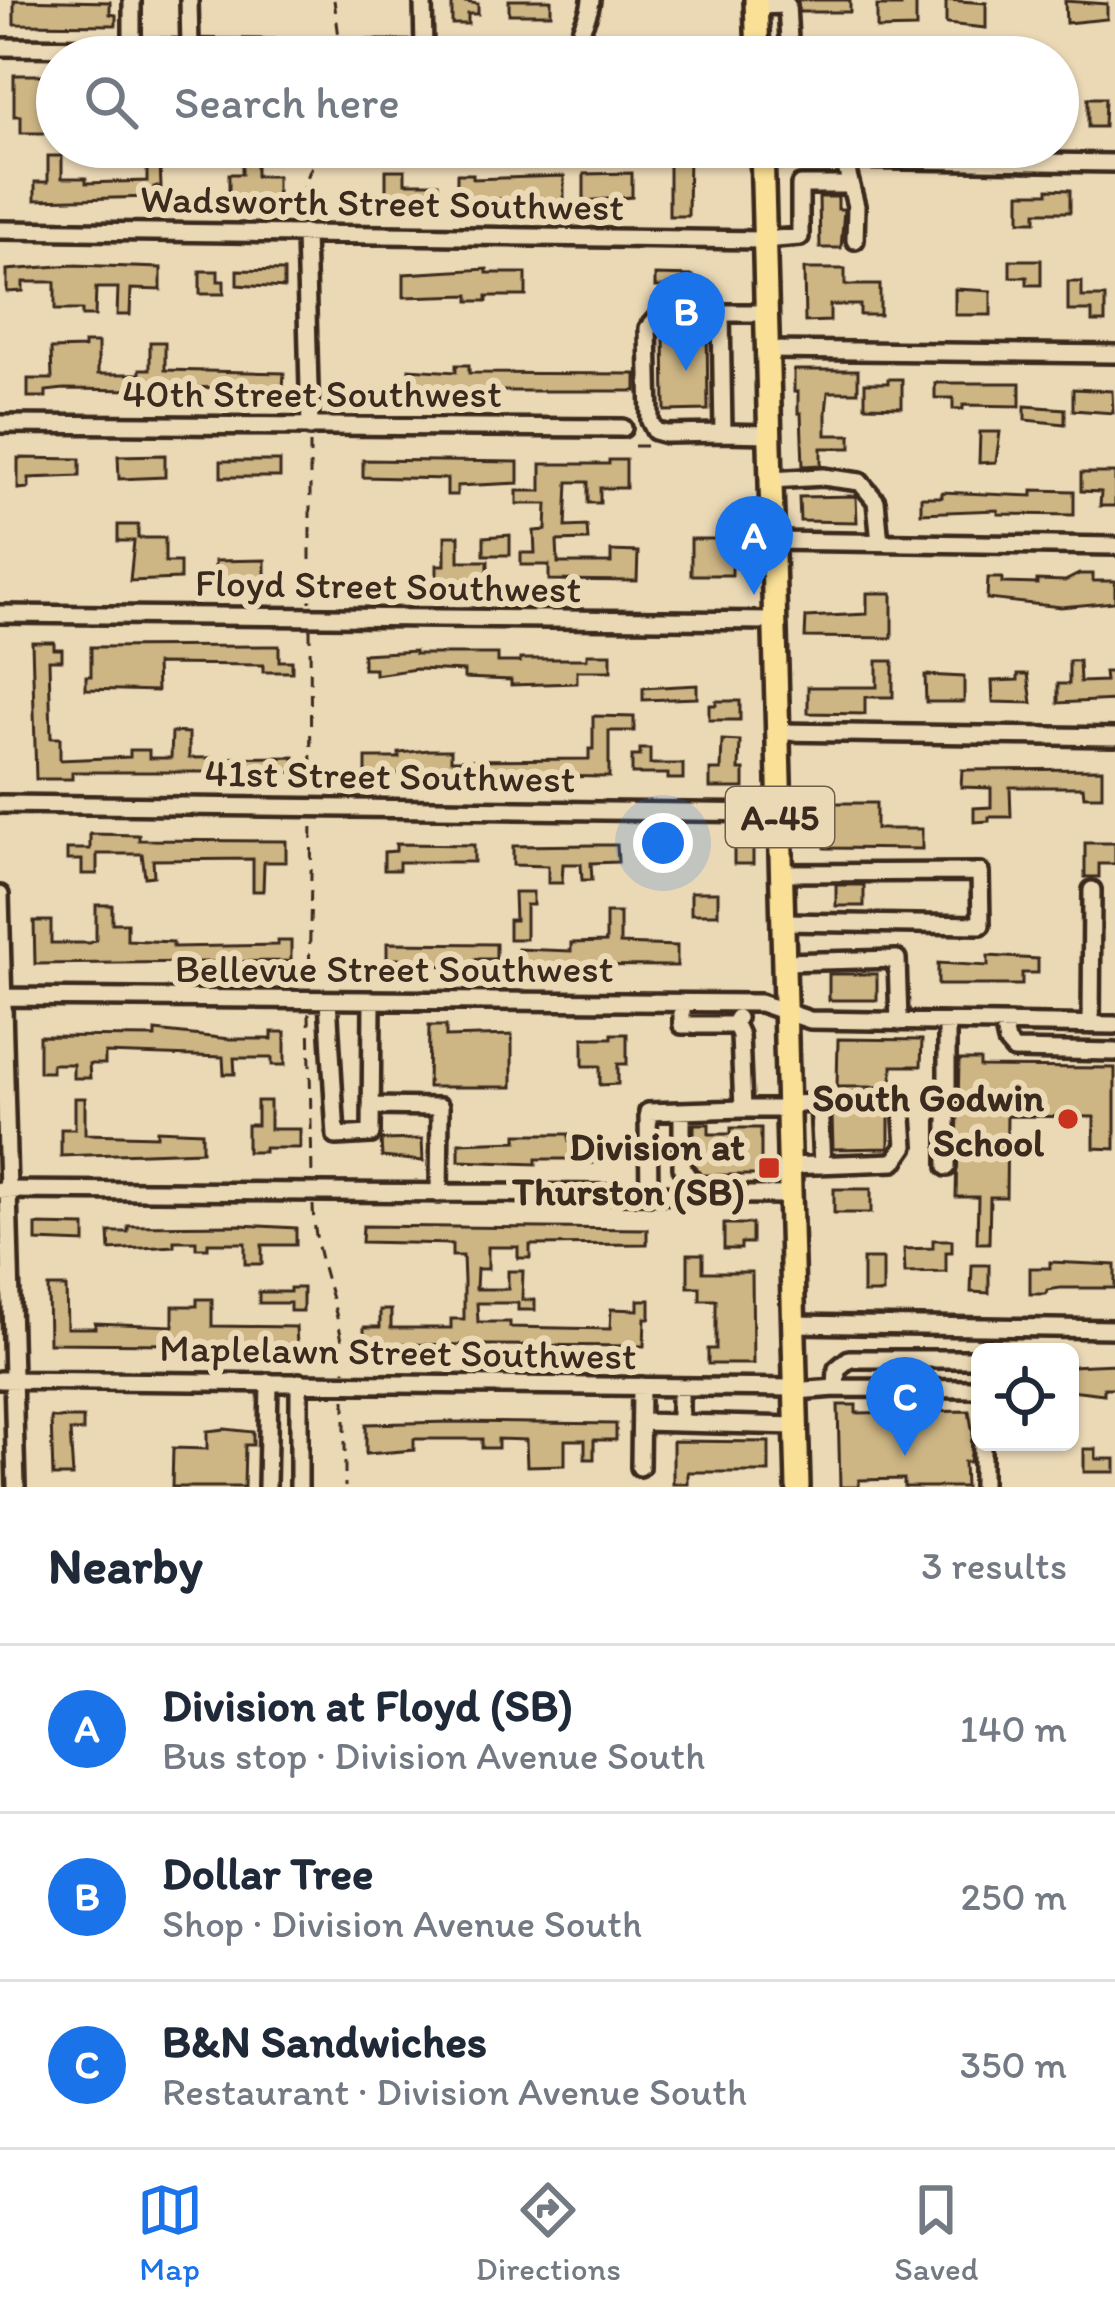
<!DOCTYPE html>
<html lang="en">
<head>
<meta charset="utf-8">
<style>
  :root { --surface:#fff; --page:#f2f2f3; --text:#1f2937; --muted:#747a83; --line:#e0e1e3; --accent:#1a73e8 }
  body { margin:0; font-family:Itim,sans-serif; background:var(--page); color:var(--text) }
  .controls { position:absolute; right:36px; bottom:36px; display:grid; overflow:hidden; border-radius:18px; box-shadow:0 3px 9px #0004 }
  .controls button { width:108px; height:108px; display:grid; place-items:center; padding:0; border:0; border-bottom:3px solid var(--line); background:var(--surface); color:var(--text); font:60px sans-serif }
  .you { position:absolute; left:663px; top:843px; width:42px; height:42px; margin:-30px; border:9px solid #fff; border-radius:50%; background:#1a73e8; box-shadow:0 0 0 18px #1a73e833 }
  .badge { display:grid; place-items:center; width:78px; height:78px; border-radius:50%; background:var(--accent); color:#fff; font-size:39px; font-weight:700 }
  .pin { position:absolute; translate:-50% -99px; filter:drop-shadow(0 3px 6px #0008) }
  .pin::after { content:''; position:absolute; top:63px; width:42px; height:36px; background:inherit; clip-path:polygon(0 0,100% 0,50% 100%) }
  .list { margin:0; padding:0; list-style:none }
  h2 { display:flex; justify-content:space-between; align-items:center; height:156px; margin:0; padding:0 48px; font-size:51px }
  h2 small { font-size:39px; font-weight:400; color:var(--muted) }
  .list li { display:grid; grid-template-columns:78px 1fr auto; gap:36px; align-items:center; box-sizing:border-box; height:168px; padding:0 48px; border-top:3px solid var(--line) }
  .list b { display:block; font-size:45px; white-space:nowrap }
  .list p { margin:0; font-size:39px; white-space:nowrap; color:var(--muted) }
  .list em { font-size:39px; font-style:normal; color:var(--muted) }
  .icon { flex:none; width:66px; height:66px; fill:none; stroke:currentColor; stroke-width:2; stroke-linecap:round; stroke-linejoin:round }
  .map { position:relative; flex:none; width:1115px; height:1487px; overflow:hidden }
  .search { position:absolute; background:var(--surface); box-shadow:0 3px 9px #0004; left:36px; right:36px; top:36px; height:132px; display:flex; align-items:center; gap:30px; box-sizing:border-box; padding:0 42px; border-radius:66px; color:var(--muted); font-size:45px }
  .sheet { height:660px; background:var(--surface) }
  nav { display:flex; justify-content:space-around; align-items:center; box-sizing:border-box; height:168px; border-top:3px solid var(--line); background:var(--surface); font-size:33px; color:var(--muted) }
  nav a { display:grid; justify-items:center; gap:6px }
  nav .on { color:var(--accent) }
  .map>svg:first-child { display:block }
  .building { fill:#cdb584; stroke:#3b2a1e; stroke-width:3 }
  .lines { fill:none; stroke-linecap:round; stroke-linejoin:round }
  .minor-casing { stroke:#3b2a1e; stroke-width:24 }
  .major-casing { stroke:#3b2a1e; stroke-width:30 }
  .path { stroke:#3b2a1e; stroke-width:3; stroke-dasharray:12 9; stroke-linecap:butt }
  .minor { stroke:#ebd9b6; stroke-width:15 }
  .major { stroke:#fadf96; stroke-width:21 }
  .poi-dot { fill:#c8321e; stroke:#ebd9b6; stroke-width:4.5 }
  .labels { text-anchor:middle; stroke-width:12; stroke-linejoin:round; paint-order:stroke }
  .shield { fill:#ebd9b6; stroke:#705e4c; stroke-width:3 }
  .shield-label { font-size:36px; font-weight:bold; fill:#3b2a1e }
  .street-label { font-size:39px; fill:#3b2a1e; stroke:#ebd9b6 }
  .poi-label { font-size:39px; font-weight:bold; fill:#3b2a1e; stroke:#ebd9b6; text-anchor:end }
</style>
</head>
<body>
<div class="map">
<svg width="1115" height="1487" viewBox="0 0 1115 1487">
  <rect width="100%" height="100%" fill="#ebd9b6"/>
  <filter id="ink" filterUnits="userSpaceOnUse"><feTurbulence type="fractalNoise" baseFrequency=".00833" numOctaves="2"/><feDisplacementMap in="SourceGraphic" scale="24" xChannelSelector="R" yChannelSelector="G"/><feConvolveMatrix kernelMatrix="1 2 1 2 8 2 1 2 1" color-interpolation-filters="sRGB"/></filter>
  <g filter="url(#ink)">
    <path class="building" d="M14 0 110 2V14L116 15V25L14 24Z
      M452 0 478 4V14H468V24H452Z
      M509 0H551V14H509Z
      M798 0H850V12H799Z
      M946 0 986 3V28L946 24Z
      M1065 1 1107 4V19L1066 23Z
      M901 2H916V28L877 29V6H901Z
      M14 75H57V133H21V116H14Z
      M1088 98H1105L1104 127H1088Z
      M242 151H256V176H277V199L229 201V174H242Z
      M669 152H689L688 216H669Z
      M48 156H62V178H86V183L147 181V164H160L161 187H154V197L35 200V182H48Z
      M386 170H405V183H438V200L386 201Z
      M632 173V197L584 201V174Z
      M457 174H473V179L564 176V201L473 198V203H457Z
      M1048 189 1070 190V212H1036V221H1020V193H1048Z
      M819 197H838V209H844L841 248H820Z
      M1010 260H1041V285H1027V277H1010Z
      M73 265 161 268V290L131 289 130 315H117L118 288H96L95 316H82V310H55V282H23V291L7 292V270Z
      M487 269V273H526V296H487V301H469V295L404 297V274Z
      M804 269H845V285H880V315H860V305H830V321L805 322Z
      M237 270 284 271V288L237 285Z
      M200 271H218V281H224V294H200Z
      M655 275 693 276 692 294 663 293V287H655Z
      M1068 282H1082V297H1105V322H1092V311H1068Z
      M955 289 991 291V315H955Z
      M664 331H707L708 410 665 411Z
      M150 342H165V370L284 373 283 388H274V394L242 393V388L157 387V395H140V390L64 389 46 391V397H28V379H52L51 349 84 348V343H98V374H140V369H150Z
      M456 365H469V373L636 374V391H409V369L456 372Z
      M794 370H858V392H828L826 413V435H851V448H821V465L803 466 801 413H798V392H794Z
      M888 379H902V407L865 406V383H888Z
      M935 383H1020V406L963 405V409H953V398H935Z
      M1073 389 1112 391 1113 413 1073 410Z
      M1025 406 1065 409V424L1025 420Z
      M980 432H1000L996 462 979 463Z
      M165 455V477L119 479 118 456Z
      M18 458 80 459V476L29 478V488L18 489Z
      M363 460 518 462V483L457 486V495H447V479L363 477Z
      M609 460H626V488H600V503H588V482H568L566 527 587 526 588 540 557 541 558 563H611V551L638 552 637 581 549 580V565H521V553H535L534 531 546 530 547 504H517V491H541V464H609Z
      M221 461H280V477H221Z
      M1081 473H1115V506H1100L1101 492 1081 491Z
      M1032 490 1074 491V515L998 514V510L921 513V497H942V492L1032 496Z
      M856 496 857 522 800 521 799 497Z
      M118 525H138V538H165V562H180V579L130 581 134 541H118Z
      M510 535V555H484V537Z
      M445 536H459V561H488V583L452 579V584H437V565H445Z
      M691 539H732V575H691Z
      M265 560V581L215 582V561Z
      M1079 574H1093V581H1115V602L1061 607 987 599 988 578H1002V583L1037 584V580L1065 581Z
      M867 593H892V638L805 637 806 617 867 614Z
      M32 642H54V649H62V660H49L51 738H60V760L130 757V750H149V758H171L172 732 189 733V758L294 757V772H72V779H36Z
      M263 646H279V661H292V672H263V665L156 664 157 691 86 689V676H91V647Z
      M415 651V654H498V662H520V659H587V654H611V671H577V683L511 685V680L464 678V671L416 669 375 675V669H363V654Z
      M877 661H893V697H865V714L808 713V687H877Z
      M1069 661H1079L1080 682 1105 681 1104 672H1115V700L1058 703V684H1069Z
      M1018 674H1028L1032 703 993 702 992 681 1018 680Z
      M925 675 964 677V702H926Z
      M697 685V698L643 700V688Z
      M716 701H740V720H709V705H716Z
      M593 716 634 717V731H609V777L382 774V777H366V758H399V753L429 750H451V760L589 759V749H593Z
      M722 740 740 741 739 770H744V788H710V770H721Z
      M640 749H650V764H683V779H668V774H632V756H640Z
      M1102 769V796H1084L1083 787H1010L1011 817H989V821L974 822V808L991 807V788L961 787 962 770Z
      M825 803H876V829H922V849L825 848Z
      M734 831H753V864H734Z
      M90 834 139 835V840L286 841V862H264L263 891H253V859L153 860 154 876 145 877 142 854H97V874H82V860H67V849H90Z
      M1085 843H1115V864H1099V877H1085Z
      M396 844 474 845V862H399V870H384V852L396 851Z
      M594 845H617L618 862 591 863 592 880H582L581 864H563L562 883H548V866L513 865V846Z
      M836 885H864V906H836Z
      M514 892H533V905H526V939H509V920H515Z
      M691 892H718V914H691Z
      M96 905H112V923H127V940L173 942V947L278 945V941H291V961L35 964 34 921H51V943H90L96 940Z
      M606 913H620V944L677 946V966L518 965V949L571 951V943L606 942Z
      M387 943 496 944V959H476V966L402 965V959H387Z
      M988 956 1038 959V973H1022V985H938V963L988 966Z
      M829 974H877V1000H829Z
      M429 1026H446V1037L512 1035V1087H428Z
      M155 1031 230 1039H272V1032H285V1065H272V1058H234L235 1074H224L223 1057 105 1053V1064H89L90 1078H73V1064H52V1072H39V1036L155 1037Z
      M612 1034H627V1064H618V1084L600 1085V1066H583V1038H612Z
      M838 1039 922 1040 921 1066H892V1087H837Z
      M959 1060H980V1067L1115 1068V1149L1094 1148V1117L1007 1116 1006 1197H990L989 1243H977L978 1197H956Z
      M75 1098H85V1134L157 1136V1130L202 1132V1151L61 1156V1129H75Z
      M257 1101H270V1129H300V1148H264V1152H247V1125H257Z
      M889 1113V1148L833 1149 832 1115Z
      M694 1124H709V1134H731V1128H761V1175H701L694 1164Z
      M517 1134H569V1141H594V1163H581V1159H536V1164L459 1161V1143L517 1141Z
      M422 1139 423 1161 382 1157 381 1140Z
      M834 1189H871V1213H834Z
      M724 1224H752V1243H741V1249H724Z
      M36 1225 85 1226V1243L36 1241Z
      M240 1225 296 1228V1245H262V1264H245V1243H208V1248H196V1241H174V1246L110 1250 109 1232H128V1226Z
      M363 1226 647 1229V1244L530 1245V1258H518V1247H488V1269H477L476 1289H508V1271H523L522 1300H535V1310H518V1303H477L478 1322H510V1327L610 1329 611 1309 638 1310V1300H650V1318H645L644 1346 364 1344V1327H380V1310H391V1328H451V1319H464V1281L463 1256H452V1244L362 1242Z
      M933 1240H952V1252H946V1272L905 1273 904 1249 933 1248Z
      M688 1254H703V1272H752L753 1364H708V1349H716V1300H700V1287H688Z
      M863 1259H883V1293H863Z
      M1050 1262 1115 1265V1288H1060L1047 1290 1046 1294H1030V1268H1050Z
      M972 1265H989V1293L971 1292Z
      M48 1287H66L67 1328H95V1323L173 1326V1306H197V1299H212V1326L296 1327 297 1345 49 1343Z
      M290 1288H303V1311H290V1303H259V1292H290Z
      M1115 1364V1388H1104V1394L1070 1390V1366Z
      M838 1405H856V1413L969 1411 973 1434 970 1462H964L965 1487H904V1479L859 1480V1487H840Z
      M51 1418H83V1431H70L73 1476H53Z
      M451 1422 616 1424V1440H594V1459H585V1440H565V1465L527 1466 526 1440 498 1439V1448H482V1439H414V1450L366 1454V1424Z
      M225 1429 253 1432V1445H245L244 1487H172L173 1448 207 1449V1431Z
      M673 1441 769 1442V1472H688V1484H673Z
      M1084 1449H1096V1459H1115V1472H1084Z"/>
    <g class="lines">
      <defs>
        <path id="minor" d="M189 0 190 48
          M423 0 424 51
          M756 6 787 5 790 57
          M0 47 758 54
          M132 48V0
          M579 52C577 24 589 23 591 0
          M762 158 1115 163
          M844 159 856 206 855 240
          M0 230 763 240 800 237V185H848
          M305 233 310 427
          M721 313 723 433 666 434 655 431 650 421 648 328 661 313H766
          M767 350 1115 354
          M0 424 623 428
          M723 433 770 434
          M771 480 823 477 860 482 876 501 880 543
          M773 541 1115 546
          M0 614 775 621
          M778 732 1115 737
          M0 804 780 813
          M781 873 980 872 981 925 782 922
          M0 895 16 1487
          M783 962 897 959 899 1022
          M0 997 760 1003 810 1020 1115 1025
          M328 1000 336 1136 371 1134 372 1001
          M682 1003V1025H733L737 1018
          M735 1024 740 1035 743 1109H787
          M1003 1024 1007 1042 1014 1050 1115 1052
          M1091 1025 1092 890
          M819 1103 822 1165
          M787 1104 893 1101 902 1104 905 1146 894 1162 789 1166
          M371 1106 440 1107 439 1194
          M682 1112V1168L690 1180V1195
          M947 1167V1023
          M0 1190 790 1195
          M649 1195 648 1112 743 1109
          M794 1324 1115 1329
          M0 1380 796 1388
          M299 1382V1487
          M680 1387V1422
          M836 1388 980 1389
          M796 1391 836 1388 837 1369 849 1359H980
          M641 1422 796 1426
          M982 1442V1487
          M640 1467 641 1386
          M267 1487 269 1382"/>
        <path id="major" d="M756 0 758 57
          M762 147 798 1487"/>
      </defs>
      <use href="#minor" class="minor-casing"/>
      <use href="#major" class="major-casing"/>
      <path class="path" d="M334 0 339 37
        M304 219V185L320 147
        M634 446H650
        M310 602V443
        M310 629 311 794
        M309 986 312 821
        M309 1013 312 1178
        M313 1205C314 1263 344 1314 345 1371
        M345 1399V1487"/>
      <use href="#minor" class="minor"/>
      <use href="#major" class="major"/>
    </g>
  </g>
  <g class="poi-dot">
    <circle cx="1068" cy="1119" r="12"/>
    <rect x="757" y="1156" width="24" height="24" rx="6"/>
  </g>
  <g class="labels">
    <rect class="shield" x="726" y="787" width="108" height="60" rx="9"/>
    <g class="shield-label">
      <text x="780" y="830">A-45</text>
    </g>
    <g class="street-label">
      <text transform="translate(382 202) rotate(1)" y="14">Wadsworth Street Southwest</text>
      <text x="312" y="407">40th Street Southwest</text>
      <text transform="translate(388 585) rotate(1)" y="14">Floyd Street Southwest</text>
      <text transform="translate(390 775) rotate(1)" y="14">41st Street Southwest</text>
      <text x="394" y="982">Bellevue Street Southwest</text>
      <text transform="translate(398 1351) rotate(1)" y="14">Maplelawn Street Southwest</text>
    </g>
    <g class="poi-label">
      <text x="1044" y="1111">South Godwin<tspan x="1044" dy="45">School</tspan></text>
      <text x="745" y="1160">Division at<tspan x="745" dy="45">Thurston (SB)</tspan></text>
    </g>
  </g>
</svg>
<div class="controls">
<button><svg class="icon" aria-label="locate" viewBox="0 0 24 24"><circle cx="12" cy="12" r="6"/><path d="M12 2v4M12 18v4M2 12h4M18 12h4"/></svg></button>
</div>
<div class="you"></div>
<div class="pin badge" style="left:754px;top:595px">A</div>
<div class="pin badge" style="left:686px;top:371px">B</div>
<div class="pin badge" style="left:905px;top:1456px">C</div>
<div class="search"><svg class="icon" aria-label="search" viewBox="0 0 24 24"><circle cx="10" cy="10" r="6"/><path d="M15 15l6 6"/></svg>Search here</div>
</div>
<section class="sheet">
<h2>Nearby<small>3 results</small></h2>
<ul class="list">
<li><span class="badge">A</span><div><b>Division at Floyd (SB)</b><p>Bus stop · Division Avenue South</p></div><em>140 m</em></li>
<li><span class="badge">B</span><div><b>Dollar Tree</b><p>Shop · Division Avenue South</p></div><em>250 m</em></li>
<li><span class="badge">C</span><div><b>B&amp;N Sandwiches</b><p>Restaurant · Division Avenue South</p></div><em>350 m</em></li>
</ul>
</section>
<nav>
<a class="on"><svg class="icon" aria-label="map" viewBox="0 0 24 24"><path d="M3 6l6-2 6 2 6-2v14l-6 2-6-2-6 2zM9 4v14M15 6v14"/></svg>Map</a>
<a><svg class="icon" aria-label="directions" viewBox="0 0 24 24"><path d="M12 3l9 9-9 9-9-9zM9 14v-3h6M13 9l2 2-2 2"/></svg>Directions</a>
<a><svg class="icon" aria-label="saved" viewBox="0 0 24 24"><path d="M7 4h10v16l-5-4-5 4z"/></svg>Saved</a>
</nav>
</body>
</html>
